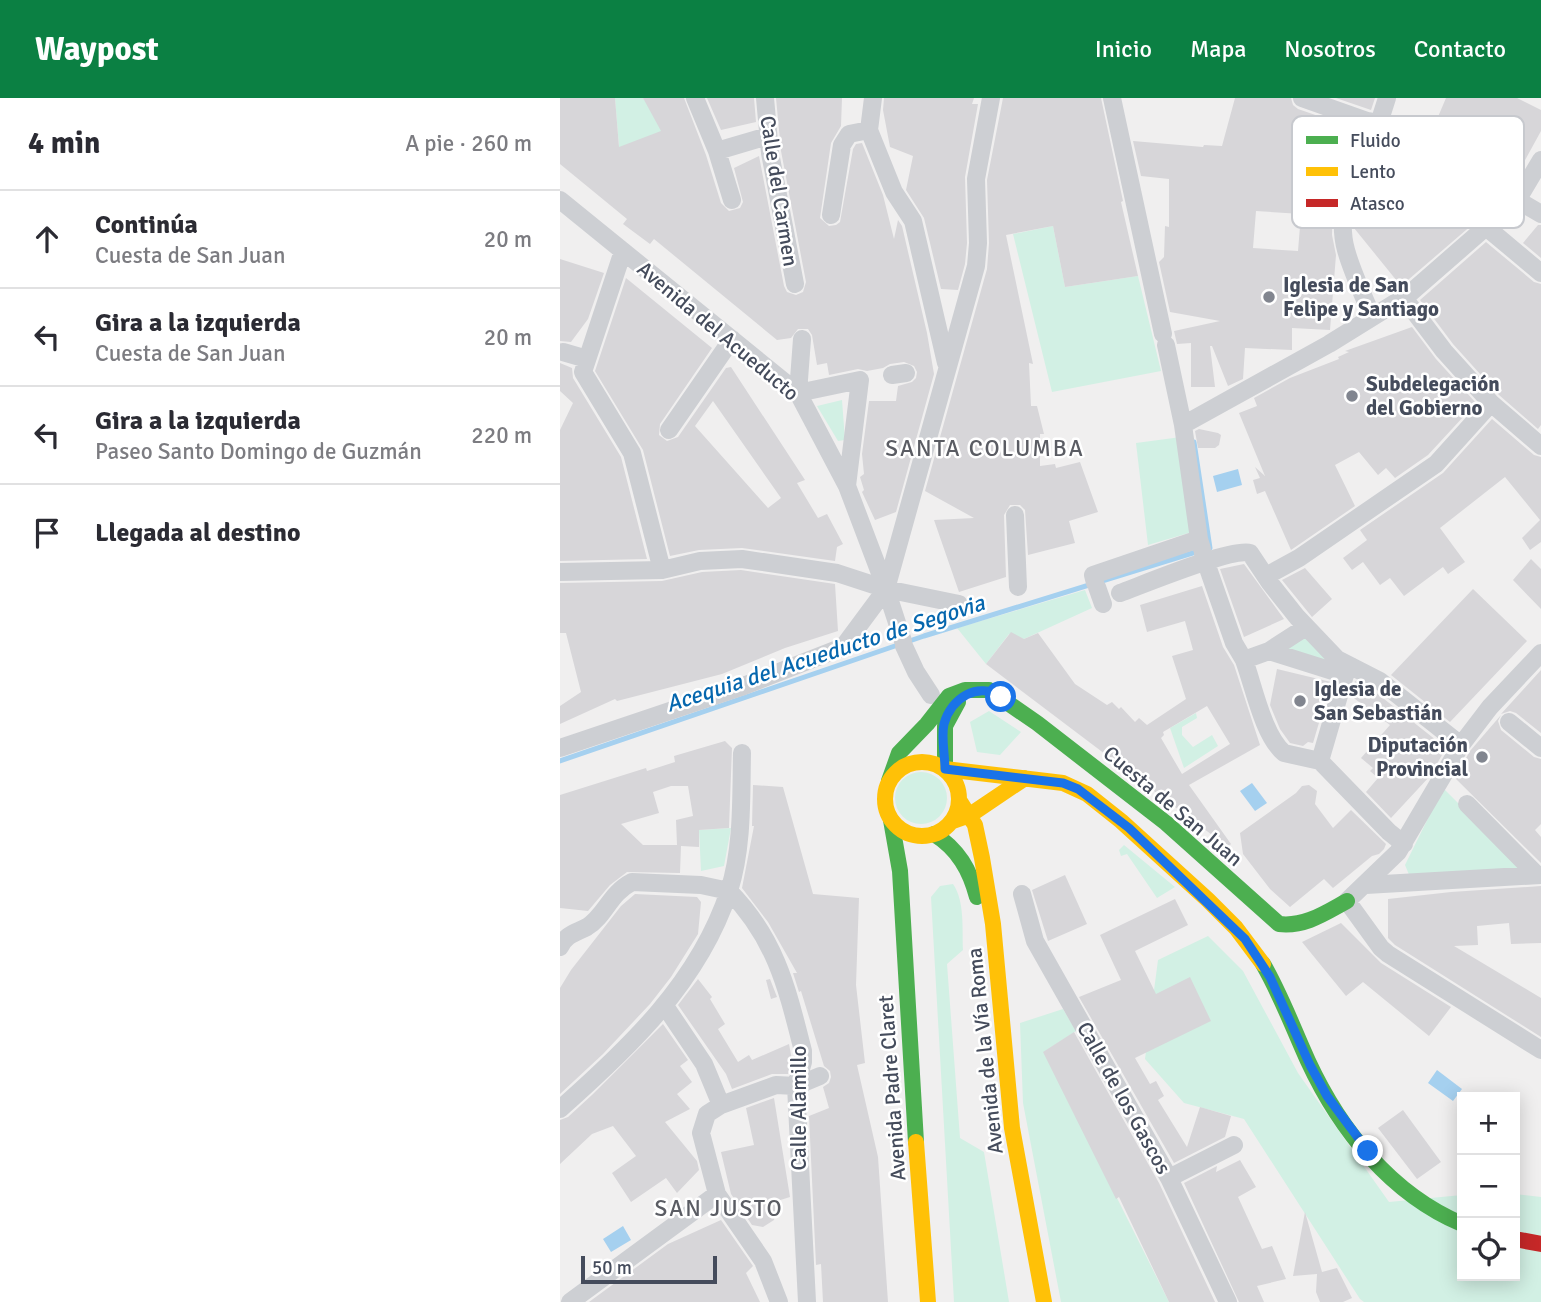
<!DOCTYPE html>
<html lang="es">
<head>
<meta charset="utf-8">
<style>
  :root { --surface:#fff; --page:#f2f2f3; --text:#2b2b33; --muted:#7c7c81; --line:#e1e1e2; --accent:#0b8043 }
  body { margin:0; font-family:Signika,sans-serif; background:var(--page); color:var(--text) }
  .controls { position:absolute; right:21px; bottom:21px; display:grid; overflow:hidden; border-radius:0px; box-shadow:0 4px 18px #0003 }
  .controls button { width:63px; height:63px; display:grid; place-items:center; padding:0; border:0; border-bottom:2px solid var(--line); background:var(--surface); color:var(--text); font:35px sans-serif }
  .scale { position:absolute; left:21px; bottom:18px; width:136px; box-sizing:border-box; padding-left:7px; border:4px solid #454c5c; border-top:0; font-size:19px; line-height:24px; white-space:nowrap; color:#454c5c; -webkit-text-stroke:5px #fff; paint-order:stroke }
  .stop { position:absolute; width:21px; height:21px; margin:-16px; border:5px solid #1a73e8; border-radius:50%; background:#fff }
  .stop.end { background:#1a73e8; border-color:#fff; box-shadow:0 2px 7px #0008 }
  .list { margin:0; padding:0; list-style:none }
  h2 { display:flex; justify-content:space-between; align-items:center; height:91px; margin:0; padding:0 28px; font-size:30px }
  h2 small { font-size:23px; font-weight:400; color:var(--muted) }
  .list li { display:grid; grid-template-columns:46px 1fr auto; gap:21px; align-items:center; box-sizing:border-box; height:98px; padding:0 28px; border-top:2px solid var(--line) }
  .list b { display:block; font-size:26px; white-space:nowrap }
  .list p { margin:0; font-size:23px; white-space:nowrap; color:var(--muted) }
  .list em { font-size:23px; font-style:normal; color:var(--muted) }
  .icon { flex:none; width:38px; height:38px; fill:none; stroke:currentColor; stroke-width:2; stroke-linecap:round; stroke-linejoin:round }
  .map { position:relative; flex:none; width:981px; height:1204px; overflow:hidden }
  header { display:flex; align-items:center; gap:42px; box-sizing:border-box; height:98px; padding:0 35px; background:var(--accent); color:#fff }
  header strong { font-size:33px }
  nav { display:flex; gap:38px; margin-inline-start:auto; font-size:24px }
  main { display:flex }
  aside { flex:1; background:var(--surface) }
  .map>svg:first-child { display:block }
  .green { fill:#d2f0e4 }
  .water { fill:#a5d0ef }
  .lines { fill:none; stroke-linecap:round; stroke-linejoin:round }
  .stream { stroke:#a5d0ef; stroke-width:5 }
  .building { fill:#d7d6d9; fill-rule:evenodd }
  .street { stroke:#cdcfd3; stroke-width:18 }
  .fast { stroke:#4caf50; stroke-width:16 }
  .slow { stroke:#ffc107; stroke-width:16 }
  .jam { stroke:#c62828; stroke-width:16 }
  .route { stroke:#1a73e8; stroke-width:9 }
  .poi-dot { fill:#81858f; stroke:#fff; stroke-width:2.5 }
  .labels { text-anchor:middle; stroke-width:5; stroke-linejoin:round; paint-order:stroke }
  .street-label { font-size:21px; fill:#454c5c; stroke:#fff }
  .poi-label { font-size:21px; font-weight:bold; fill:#454c5c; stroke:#fff; text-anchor:start }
  .neighbourhood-label { font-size:23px; letter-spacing:2px; fill:#5a5c63; stroke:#fff }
  .water-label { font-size:23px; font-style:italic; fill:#0667ae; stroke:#fff }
  .key { fill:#fff; stroke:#c7c9ce; stroke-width:2 }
  .key-label { font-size:19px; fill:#454c5c }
</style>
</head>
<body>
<header>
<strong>Waypost</strong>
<nav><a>Inicio</a><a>Mapa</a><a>Nosotros</a><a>Contacto</a></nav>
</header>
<main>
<aside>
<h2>4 min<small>A pie · 260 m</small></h2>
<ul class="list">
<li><svg class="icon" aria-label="ahead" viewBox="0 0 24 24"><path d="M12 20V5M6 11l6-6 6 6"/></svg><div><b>Continúa</b><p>Cuesta de San Juan</p></div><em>20 m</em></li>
<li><svg class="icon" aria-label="left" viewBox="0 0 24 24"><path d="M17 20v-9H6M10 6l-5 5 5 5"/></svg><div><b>Gira a la izquierda</b><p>Cuesta de San Juan</p></div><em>20 m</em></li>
<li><svg class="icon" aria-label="left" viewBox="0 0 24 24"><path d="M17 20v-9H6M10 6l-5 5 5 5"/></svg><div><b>Gira a la izquierda</b><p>Paseo Santo Domingo de Guzmán</p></div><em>220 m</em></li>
<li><svg class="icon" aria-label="arrive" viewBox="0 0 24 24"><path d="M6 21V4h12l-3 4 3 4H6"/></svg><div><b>Llegada al destino</b></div></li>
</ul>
</aside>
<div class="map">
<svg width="981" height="1204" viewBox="0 0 981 1204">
  <rect width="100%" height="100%" fill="#f0efef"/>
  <path class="green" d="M55 0H83L108 31 60 60Z
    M493 128 505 189 578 178 601 273 492 294 453 136Z
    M282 302 285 342 278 343 257 308Z
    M621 339 632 434 588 447 576 345Z
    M525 492 532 510 464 541 449 536 426 566 397 530Z
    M746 538 766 561 764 562 726 552Z
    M429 613 461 634 440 657 417 654 410 624Z
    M636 615 637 620 622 629V637L633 649 652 637 658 648 624 670 610 630Z
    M335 700a26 26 0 1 1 52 0a26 26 0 1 1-52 0Z
    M883 690 965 772 850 779 845 767Z
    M171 730 164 768 141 773 139 732Z
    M564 747 615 789 597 800 567 756 561 758 559 752Z
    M393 786C405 803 402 832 403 852L387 866 400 1040 424 1054 449 1204H394L371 799 380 788Z
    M648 838 683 873 738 975 829 1104 902 1097V1178H955V1096L981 1099V1204H804L800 1201 684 1021 624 1005 585 961 598 862Z
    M503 911 516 933 484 954 609 1204H501L463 1005 460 925Z"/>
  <path class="water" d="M678 371 682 387 657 394 653 378Z
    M692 685 707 705 695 713 680 693Z
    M877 972 902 991 893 1003 868 985Z
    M63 1128 71 1142 51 1154 43 1141Z"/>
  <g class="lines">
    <path class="stream" d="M634 344 650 450H648
      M0 663 364 538 639 453"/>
  </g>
  <path class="building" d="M0 0H55L59 49 101 33 83 0H124L146 57 161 105 169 113 180 110 183 104 174 70 199 58 224 188 227 194 236 197 243 194 246 184 221 53 216 0H282L281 28 271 45 260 120 269 128 276 127 280 124 293 51 296 46 302 45 323 97 334 141 338 122 342 128 367 235 374 276 336 414 315 422 302 394 304 392 300 379 304 376 302 356 309 303H336L338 288 352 284 356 280 357 274 354 268 344 264 330 266 323 270 307 273 298 271 269 277 267 265 257 267 252 237 248 231H238L231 240 217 242 94 141 90 146 63 126 67 121 0 66Z
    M147 0H194L196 24 161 32Z
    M324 0H414L412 6H418L405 79 407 145 405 166 398 192 381 191 364 120 346 92 353 58 330 49 323 12Z
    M443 0H541L563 103 561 104 578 178 505 189 493 128 446 137 473 266 469 265 471 308H477L484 336H480V368L495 366 496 370 520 364 538 414 509 423 515 445 468 457 465 412 460 407H450L444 417 446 479 399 494 374 422 414 420 365 393 427 171 429 145 427 82Z
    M675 0H731L733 7 738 11 793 30 781 67 773 103 772 137 776 157 770 232 732 230V252L685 250 683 281 668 288 652 248H650L655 289H631V245L617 246 614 233 660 223 610 214 599 164 604 159 605 128 609 129V81L581 78 573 43 643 49 644 47 662 48ZM696 113 741 116 738 153 693 150Z
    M776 0H815L811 12Z
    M886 0H957L981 12V33L952 86 912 63 906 54 873 36 872 33Z
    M815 36H823L853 47 859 54 888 70 891 76 878 102 913 126 841 188 794 130 799 89Z
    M978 127H981V160L963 145Z
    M926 144 974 184 981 186V327L978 331 939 297 893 246 860 202Z
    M0 161 44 175 28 221 11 244 0 243Z
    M66 180 152 250 100 326 99 337 107 343 118 339 166 270 171 269 245 382 237 385 258 420 267 416 283 446 277 449 275 463 182 450 139 452 110 458 83 352 35 273ZM153 303 221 400 208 410 135 328Z
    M852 229 876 261 916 305 868 357 835 380 826 370 818 377 799 354 775 367 795 408 731 452 705 393 697 396 693 382 700 380 695 369 705 378 679 315 697 308 694 300 730 280 779 261 778 259 789 254 785 253Z
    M0 265 12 270 13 280 61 359 87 461 0 463V332L13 305 0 293Z
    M932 321 974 357 981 359V444L970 452 962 440 980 422 945 379 880 430 905 464 888 476 883 469 844 498 830 480 820 487 803 464 792 472 783 460 807 442 800 432 883 375Z
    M639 331 658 335 661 337 659 347 655 350H638L635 333Z
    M971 461 981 471V511L953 482Z
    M684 466 724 521 684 539 660 471Z
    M745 470 772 501 752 519 722 482Z
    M181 472 275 486 278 533 225 550 162 576 57 603 55 601 0 626V608L21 594 6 535H0V485L102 483 142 474Z
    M642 488 663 549 674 567 700 647 629 687 671 746 668 749 426 566 451 534 464 541 478 535 515 586 547 607 552 604 559 611 561 609 575 624 579 620 587 627 626 601 612 558 633 552 625 523 587 534 580 507ZM647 608 670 646 622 676 601 640 604 637 603 634Z
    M913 491 967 543 890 624 831 577Z
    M717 571 771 584 753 645 748 644 743 648 730 645 720 631 710 607Z
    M981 572V635L956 615 950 613 941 616Z
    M795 583 814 593 886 650 870 678 831 720 806 694 818 680 810 673 813 670 801 660 830 627 791 598Z
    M941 617 938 623 941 632 974 659 981 661V726L975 732 981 739V765L895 680 910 653Z
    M165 643 172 650 169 730 139 732V749L121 748 120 775 67 774 50 787 28 813 0 810V697L86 670 87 673 115 664 114 658ZM111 688H128L133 718 116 722 117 747H83L61 726 99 715 93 694Z
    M193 687 223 689 253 796 299 800 296 887 305 965 297 967 318 1059 328 1204H263L261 1166 256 1167 249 1018 269 1010 263 989 269 985 271 979 270 973 264 968 241 893 239 894 233 875H237L208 824 182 790 194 728H192Z
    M749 687 757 693 755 706 773 730 791 712 826 746 824 751 819 756 812 758 773 790 764 781 730 809 710 791 683 756 680 735 736 695 742 688Z
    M505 777 527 826 488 843 472 792Z
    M981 788V845L951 846 949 825 917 828 918 847 894 848 981 900V939L835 847 828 840V801L891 794Z
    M75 796 137 799 141 804 138 836 111 879 90 906 43 956 0 996V890L11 872 61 808Z
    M615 801 628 827 575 853 596 896 630 879 651 923 575 960 590 986 596 983 604 998 598 1002 627 1049 640 1009 671 1018 665 1039 614 1065 519 899 561 882 540 837Z
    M781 825 821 865 891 909 869 938 803 884 786 898 742 844Z
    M138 881 152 899 150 901 165 926 158 931 178 964 189 957 192 962 229 946 232 962 228 976H212L172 991 166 976 118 907Z
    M210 881 217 899 211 901 206 882Z
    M103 926 128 962 120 968 132 984 117 996 130 1011 105 1024 137 1063 139 1072 117 1095 106 1080 71 1104 52 1075 76 1058 53 1028 32 1036 0 1066V1022L8 1019 33 996Z
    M514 934 599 1085 655 1204H609L559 1099 556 1101 483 954Z
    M214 1000 230 1099 214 1104 216 1115 214 1122 203 1129 192 1127 171 1096 161 1054 194 1047 186 1010Z
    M843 1012 881 1064 857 1081 818 1030Z
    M680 1062 696 1089 678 1099 702 1151 712 1148 726 1181 697 1188 704 1204H679L624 1085 657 1068 656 1074Z
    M745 1114 762 1174 777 1170 792 1200 783 1204H760L756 1194 757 1176 733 1178Z
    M161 1122 193 1168 186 1175 200 1204H29L108 1146Z"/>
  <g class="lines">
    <path class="street" d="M135 0 157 53 172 102
      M205 0 210 55 235 186
      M313 0 309 32 334 94 353 123 386 265
      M552 0 603 236
      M742 0 807 23 819 25 827 0
      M807 23C794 60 775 113 786 152 792 174 803 197 812 218
      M860 35 864 44 901 64 899 68 981 116
      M157 53 208 38
      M0 102 238 295 287 388 326 491 343 543
      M271 117 282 47 289 36 309 32
      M926 129 981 175
      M63 153 23 274 72 355 102 472
      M844 200 884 253 931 305 981 348
      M242 241 238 295 300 282 287 388
      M606 247 623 327 639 441 642 451
      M3 254 27 261
      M332 277 346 275
      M623 327 769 246 848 197 958 101 981 62
      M109 332 172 241
      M455 417 458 489
      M643 456 674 545 684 562 709 553 746 529
      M0 474 102 472 140 463 182 461 277 475 326 491 399 506
      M706 478 739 460 876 366 931 305
      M535 485 533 477 639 441
      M537 489 543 506
      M560 495C582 487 673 449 690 455L710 485 737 519 777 561 820 583 901 647
      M344 548 356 574 371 597
      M709 553 785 577
      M981 555 930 609 901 647 838 754 787 803 821 850 828 856 981 952
      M684 562C694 589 703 637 724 655L760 663
      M949 624 981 650
      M0 650 181 589 283 549 326 491 416 168 418 145 416 81 431 0
      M760 663 829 734 844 746
      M760 663 785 577 791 568
      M907 706 977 777
      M806 787 981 777
      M169 793C216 841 227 890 243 953V964L236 988 247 1204
      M462 796 475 843 609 1080 668 1204
      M0 849C6 836 16 835 27 829 46 817 49 796 72 784L141 787 169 793
      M105 908 144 966 161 1007 147 1016 141 1035 157 1096 203 1163 219 1204
      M161 1007 216 987 236 988 260 978
      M0 1011C69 950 139 884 169 793 183 749 181 700 182 655
      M609 1080 674 1047
      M10 1204 157 1096"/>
    <path class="fast" d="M385 671V628L398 604
      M329 683 339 655 367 626 389 598 405 592H429L477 625 606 725 719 826C745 829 765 815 787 803
      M331 722 340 773 356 1044
      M374 736C398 751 410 772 417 799
      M703 866C721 897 733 930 748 963 780 1032 831 1096 902 1126"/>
    <path class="slow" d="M325 701a37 37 0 1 1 74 0a37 37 0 1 1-74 0Z
      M385 671 503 685 527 696 561 723 648 802 676 830 703 866
      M399 702 415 727 422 760 433 826 452 1030 484 1204
      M393 723 410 717 465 680
      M356 1044 368 1204"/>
    <path class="jam" d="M955 1141 981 1146"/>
  </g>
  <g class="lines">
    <path class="route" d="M441 599C418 583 391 600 384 626 381 640 385 657 385 671L503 685 518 691 569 730 685 841 710 879 750 967 767 998 808 1053"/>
  </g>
  <g class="poi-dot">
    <circle cx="709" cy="199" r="7"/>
    <circle cx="792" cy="298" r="7"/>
    <circle cx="740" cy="603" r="7"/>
    <circle cx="922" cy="659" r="7"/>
  </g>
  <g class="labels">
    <g class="street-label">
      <text transform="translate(219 93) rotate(81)" y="7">Calle del Carmen</text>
      <text transform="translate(158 233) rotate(40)" y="7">Avenida del Acueducto</text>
      <text transform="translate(613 708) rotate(40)" y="7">Cuesta de San Juan</text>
      <text transform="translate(425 953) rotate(-96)" y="7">Avenida de la Vía Roma</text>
      <text transform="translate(332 990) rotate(-94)" y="7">Avenida Padre Claret</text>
      <text transform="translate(564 1000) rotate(61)" y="7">Calle de los Gascos</text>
      <text transform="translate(239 1010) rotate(-90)" y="7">Calle Alamillo</text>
    </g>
    <g class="poi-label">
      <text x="723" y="194">Iglesia de San<tspan x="723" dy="24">Felipe y Santiago</tspan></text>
      <text x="806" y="293">Subdelegación<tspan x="806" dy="24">del Gobierno</tspan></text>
      <text x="754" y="598">Iglesia de<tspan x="754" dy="24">San Sebastián</tspan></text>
      <text x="908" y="654" text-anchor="end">Diputación<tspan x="908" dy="24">Provincial</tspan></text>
    </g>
    <g class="neighbourhood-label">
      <text x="425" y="358">SANTA COLUMBA</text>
      <text x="159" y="1118">SAN JUSTO</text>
    </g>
    <g class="water-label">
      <text transform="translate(265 555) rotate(-18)" y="8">Acequia del Acueducto de Segovia</text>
    </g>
  </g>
  <rect x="732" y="18" width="232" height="112" rx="10" class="key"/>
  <rect x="746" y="38" width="32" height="8" fill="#4caf50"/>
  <rect x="746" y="69" width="32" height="9" fill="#ffc107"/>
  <rect x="746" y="101" width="32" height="8" fill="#c62828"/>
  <g class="key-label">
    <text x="790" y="49">Fluido</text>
    <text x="790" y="80">Lento</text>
    <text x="790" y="112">Atasco</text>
  </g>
</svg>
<div class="controls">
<button>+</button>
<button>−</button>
<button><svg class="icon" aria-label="locate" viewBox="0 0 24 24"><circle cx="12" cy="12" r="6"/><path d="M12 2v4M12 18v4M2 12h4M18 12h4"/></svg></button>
</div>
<div class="scale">50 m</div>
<div class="stop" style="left:441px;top:599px"></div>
<div class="stop end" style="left:808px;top:1053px"></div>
</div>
</main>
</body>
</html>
